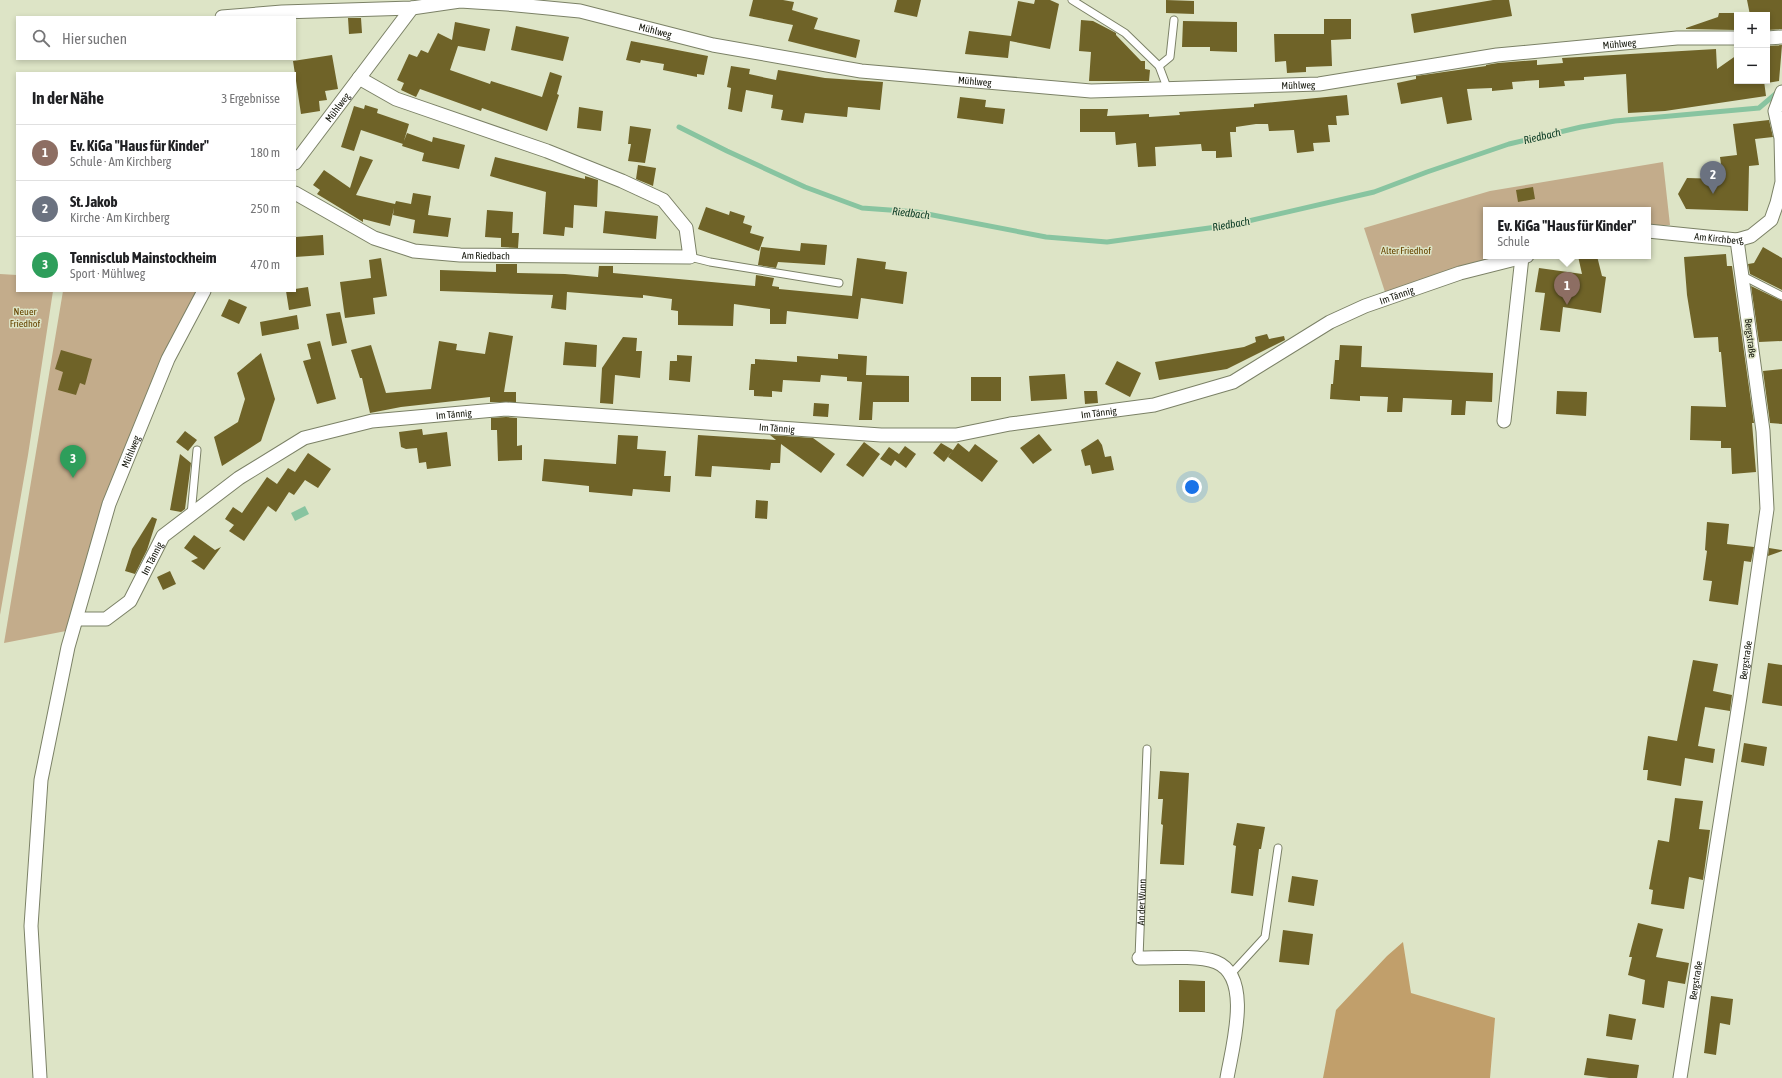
<!DOCTYPE html>
<html lang="de">
<head>
<meta charset="utf-8">
<style>
  :root { --surface:#fff; --page:#f2f2f2; --text:#202124; --muted:#757577; --line:#e0e0e0; --accent:#ea580c }
  body { margin:0; font-family:"Asap Condensed",sans-serif; background:var(--page); color:var(--text) }
  .controls { position:absolute; right:12px; top:12px; display:grid; overflow:hidden; border-radius:0px; box-shadow:0 2px 6px #0003 }
  .controls button { width:36px; height:36px; display:grid; place-items:center; padding:0; border:0; border-bottom:1px solid var(--line); background:var(--surface); color:var(--text); font:20px sans-serif }
  .you { position:absolute; left:1192px; top:487px; width:14px; height:14px; margin:-10px; border:3px solid #fff; border-radius:50%; background:#1a73e8; box-shadow:0 0 0 6px #1a73e833 }
  .badge { display:grid; place-items:center; width:26px; height:26px; border-radius:50%; background:var(--accent); color:#fff; font-size:13px; font-weight:700 }
  .pin { position:absolute; translate:-50% -33px; filter:drop-shadow(0 1px 2px #0008) }
  .pin::after { content:''; position:absolute; top:21px; width:14px; height:12px; background:inherit; clip-path:polygon(0 0,100% 0,50% 100%) }
  .popup { position:absolute; left:1483px; top:207px; width:168px; height:52px; box-sizing:border-box; display:grid; place-content:center; border-radius:0px; background:var(--surface); filter:drop-shadow(0 1px 3px #0005); font-size:13px; white-space:nowrap; color:var(--muted) }
  .popup b { font-size:15px; color:var(--text) }
  .popup::after { content:''; position:absolute; left:50%; top:100%; margin-left:-8px; border:8px solid transparent; border-top-color:var(--surface) }
  .list { margin:0; padding:0; list-style:none }
  h2 { display:flex; justify-content:space-between; align-items:center; height:52px; margin:0; padding:0 16px; font-size:17px }
  h2 small { font-size:13px; font-weight:400; color:var(--muted) }
  .list li { display:grid; grid-template-columns:26px 1fr auto; gap:12px; align-items:center; box-sizing:border-box; height:56px; padding:0 16px; border-top:1px solid var(--line) }
  .list b { display:block; font-size:15px; white-space:nowrap }
  .list p { margin:0; font-size:13px; white-space:nowrap; color:var(--muted) }
  .list em { font-size:13px; font-style:normal; color:var(--muted) }
  .icon { flex:none; width:22px; height:22px; fill:none; stroke:currentColor; stroke-width:2; stroke-linecap:round; stroke-linejoin:round }
  .map { position:relative; flex:none; width:1782px; height:1078px; overflow:hidden }
  .search { position:absolute; background:var(--surface); box-shadow:0 2px 6px #0003; left:16px; top:16px; width:280px; height:44px; display:flex; align-items:center; gap:10px; box-sizing:border-box; padding:0 14px; border-radius:0px; color:var(--muted); font-size:15px }
  .panel { position:absolute; background:var(--surface); box-shadow:0 2px 6px #0003; left:16px; top:72px; width:280px; height:220px; border-radius:0px }
  .map>svg:first-child { display:block }
  .green { fill:#c3ac8b }
  .forest { fill:#c19f6b }
  .water { fill:#88c4a0 }
  .lines { fill:none; stroke-linecap:round; stroke-linejoin:round }
  .stream { stroke:#88c4a0; stroke-width:5 }
  .building { fill:#6f6328 }
  .lane-casing { stroke:#7b8166; stroke-width:9 }
  .street-casing { stroke:#7b8166; stroke-width:15 }
  .lane { stroke:#fff; stroke-width:7 }
  .street { stroke:#fff; stroke-width:13 }
  .labels { text-anchor:middle; stroke-width:3; stroke-linejoin:round; paint-order:stroke }
  .street-label { font-size:10px; fill:#14160b; stroke:#dde4c6 }
  .park-label { font-size:10px; fill:#664500; stroke:#dde4c6 }
  .water-label { font-size:11px; font-style:italic; fill:#093a23; stroke:#dde4c6 }
</style>
</head>
<body>
<div class="map">
<svg width="1782" height="1078" viewBox="0 0 1782 1078">
  <rect width="100%" height="100%" fill="#dde4c6"/>
  <path class="green" d="M1663 162 1670 225 1648 226V210H1486V256H1500L1459 267 1385 292 1364 228 1490 191Z
    M0 274 17 275V291H53L28 455 0 615Z
    M63 291H198L66 631 4 643Z"/>
  <path class="forest" d="M1403 942 1411 993 1495 1018 1490 1078H1323L1336 1010 1387 956Z"/>
  <path class="water" d="M305 506 309 514 295 521 291 513Z"/>
  <g class="lines">
    <path class="stream" d="M679 127 727 151 805 187 862 208 917 212 1046 237 1107 242 1231 225 1374 192 1427 172 1509 144 1581 127 1615 121 1759 108 1779 91"/>
  </g>
  <path class="building" d="M753 0H783L794 2 792 10 818 18 814 29 860 40 856 58 788 41 793 25 749 16Z
    M897 0H921L917 17 894 12Z
    M1035 0H1050L1059 4 1050 49 1010 41 1008 58 965 54 969 31 1011 36 1018 1 1034 4Z
    M1166 0 1194 1V14L1166 13Z
    M1493 0H1509L1512 16 1414 33 1411 14Z
    M1747 0H1782V29L1767 30V15H1750Z
    M1719 13H1737V30L1686 29V28L1718 17Z
    M348 18H361L362 33 349 34Z
    M1324 19H1351V39L1331 40 1332 66 1306 67V72L1287 73 1286 61 1275 62 1274 34H1324Z
    M1081 20 1093 21 1116 33V35L1141 61H1145V69L1150 70 1149 81H1089L1091 52 1079 51Z
    M1183 21 1237 22V52L1210 51V47H1182Z
    M455 22 490 29 485 51 458 46 450 70 490 84 491 81 542 97 550 72 562 76 557 94 559 95 547 131 482 108 481 111 420 89 416 97 401 90 404 83 397 80 409 54 417 57 421 50 428 53 438 33 452 40Z
    M516 26 569 37 563 61 511 50Z
    M631 41 708 56 704 75 697 74V77L663 70 664 64 641 60 640 63 626 60Z
    M1782 45 1779 81 1767 83V46Z
    M1716 49 1717 69 1737 55V81H1764L1766 96 1665 111 1628 113 1626 74 1584 77V80L1564 81 1565 86 1539 88V80L1512 82 1513 89 1492 91V88L1467 89 1472 120 1447 124 1442 97 1401 104 1397 83 1416 79V76L1486 66V65L1498 63 1537 60V65L1563 63 1562 58Z
    M332 55 338 89 325 91 327 100 319 101 320 111 301 114 293 61Z
    M731 66 750 69 749 74 776 80 778 70 825 78 883 82 880 110 848 107 847 117 805 113 803 123 781 120 783 110 771 108 773 95 746 90 742 112 728 109 731 88 727 87Z
    M1347 95 1349 115 1336 116 1337 125H1328L1330 142 1313 143 1314 151 1297 153 1294 130 1269 131 1268 124H1256L1236 127V132H1230L1232 157 1216 158V151H1202L1201 144 1155 147 1156 166 1138 167 1136 143 1116 145 1115 132H1080V109H1108L1107 116 1149 114V117L1180 115 1179 112 1254 107V104Z
    M960 97 986 100 985 107 1005 109 1003 124 957 118Z
    M365 105 378 109 377 113 409 124 403 144 361 130 354 151 341 147 354 106 364 109Z
    M579 107 603 111 601 131 577 128Z
    M1769 120 1773 137 1755 139 1759 165 1749 166 1748 211 1686 209 1678 194 1687 178 1723 179 1720 157 1737 155 1733 124Z
    M630 126 651 129 645 163 628 161 631 144H628Z
    M407 133 432 142 433 137 465 145 459 169 422 161 424 153 402 146Z
    M360 156 373 160 356 195 395 204 396 201 411 204 413 193 431 196 428 215 451 218 448 237 413 233 415 220 393 215 394 208 390 226 363 219V222L317 194 320 190 313 185 324 170 350 188Z
    M495 157 585 179V176L598 180 597 207 574 205 573 228 565 227 564 236 543 234 546 192 490 176Z
    M638 165 656 168 653 186 636 179Z
    M1533 187 1535 199 1518 202 1516 190Z
    M706 207 729 215 730 211 745 216 743 223 752 226 750 233 764 237 759 251 698 229Z
    M487 210 513 212 512 233H519L518 248 501 247V238L485 237Z
    M605 211 658 216 656 239 603 233Z
    M323 235 324 255 295 257V237Z
    M801 243 827 245 825 265 778 262 776 268 758 265 761 247 800 251Z
    M1763 247 1782 258V290L1750 274 1748 264 1754 263Z
    M1726 254 1727 266H1732L1754 423H1752L1756 472 1732 474 1731 448H1721V441L1690 440 1691 406 1726 407 1721 352H1719L1718 337 1694 338 1687 295 1684 257Z
    M1578 256H1597L1602 276 1606 277 1601 313 1563 307 1560 332 1540 330 1545 293 1535 292 1539 268 1582 274Z
    M381 258 387 296 373 298 375 314 345 318 340 282 371 278 369 260Z
    M857 258 886 262 885 269 907 272 903 304 861 298 858 319 787 311 786 324H770V309L734 304 733 326 678 325V311L671 310 672 299 643 295V298L567 292 566 310 551 308 553 295 440 291V270L496 272V264H517V273L565 274 598 277 599 266H613V273L755 286 756 275 774 278 772 286 779 287V289L852 296Z
    M1751 286 1782 301V341L1759 342Z
    M308 287 311 306 289 310 286 291H295V289Z
    M229 299 247 307 239 324 221 316Z
    M340 312 347 343 332 346 326 314Z
    M297 315 299 329 262 336 260 322Z
    M489 332 513 336 504 392H516V402H490V397L401 407 370 413 362 378H360L351 350 371 345 386 393 431 389 439 341 457 344 456 350 485 354Z
    M1267 334 1269 339 1284 336 1285 340 1227 369 1159 380 1155 362 1244 347 1256 342 1255 337Z
    M623 337 637 338 636 351H642L640 378 615 375 613 404 600 403 602 368Z
    M320 341 336 399 317 404 303 361 311 359 307 344Z
    M565 342 597 345 596 367 563 365Z
    M1340 345 1362 346 1361 367 1493 373 1492 402 1466 401 1465 415H1451L1452 400 1403 398 1402 412H1387L1388 397 1360 396V401L1330 399 1331 384H1333L1335 360H1339Z
    M61 350 92 359 85 385 80 383 76 395 58 390 63 372 55 369Z
    M261 353 275 399 261 441 222 466 214 437 238 422 245 399 237 373Z
    M838 354 867 356 866 375 909 376V402H873L872 420H859L862 382 847 381V377L821 375 820 382 783 380 782 392 772 391V397L754 396V390H749L751 364H755V359L797 362V356L838 359Z
    M677 355 692 356 690 382 669 380 670 361H677Z
    M1117 361 1141 373 1130 397 1105 384Z
    M1782 369V424L1770 423 1763 371Z
    M1065 374 1067 399 1031 401 1029 376Z
    M971 377H1001V401H971Z
    M1084 391H1097L1098 403 1085 404Z
    M1557 391 1587 392 1586 416 1556 414Z
    M814 403 829 404 828 417 813 416Z
    M506 417 517 418V446L522 445V460L498 461 497 430H491V418Z
    M422 429 423 435 447 432 451 466 427 469 426 462 419 463 417 448 406 449 401 447 399 432Z
    M185 431 197 440 188 451 176 442Z
    M1039 434 1052 450 1033 464 1020 448Z
    M618 435 638 436 637 449 666 451 664 476H671L670 492 633 489 632 496 589 492V486L542 481 544 459 616 464Z
    M698 435 776 440 770 435 813 438 835 454 821 473 781 444 780 463H771L770 470 712 466 711 477 695 476Z
    M1098 439 1102 445 1105 457 1111 456 1114 470 1092 474 1090 465 1085 466 1081 450Z
    M864 442 880 454 863 477 846 465Z
    M941 443 953 450 944 462 933 453Z
    M958 443 969 452 975 444 998 461 982 482 948 457Z
    M905 446 916 454 906 468 895 460 891 466 880 459 889 447 899 454Z
    M308 453 331 469 318 488 305 480 294 495 289 492 276 512 268 506 244 541 229 531 234 525 225 519 233 507 242 513 267 477 277 484 288 468 295 472Z
    M180 454 191 463 185 509 181 512 170 510Z
    M756 500 768 501 767 519 755 518Z
    M152 517 157 519 147 550 135 574 125 571 132 549Z
    M1707 522 1729 524 1727 544 1754 547 1751 562 1744 561 1738 605 1709 601 1712 581 1703 580 1707 551 1705 550Z
    M194 535 215 550 221 547 204 570 191 561 198 558 184 548Z
    M1769 548 1782 550V551L1768 556Z
    M170 571 176 584 163 590 157 577Z
    M1693 660 1718 664 1713 691 1732 695 1730 711 1705 707 1698 746 1715 749 1713 763 1685 758 1681 786 1647 780 1648 770H1643L1648 736 1677 741Z
    M1768 663 1782 665V706L1762 703Z
    M1744 743 1767 747 1764 766 1741 762Z
    M1160 771 1189 773 1184 865 1160 864 1163 825 1161 824 1163 799H1158Z
    M1675 798 1703 801 1699 829 1710 830 1703 880 1689 877 1684 909 1651 904 1653 890 1649 889 1658 840 1669 842Z
    M1237 823 1265 827 1261 849H1259L1253 896 1231 893 1236 846 1233 845Z
    M1292 876 1318 880 1314 906 1288 902Z
    M1638 923 1663 929 1656 957 1689 963 1685 984 1668 981 1664 1008 1642 1004 1645 980 1628 975 1632 957H1629Z
    M1283 930 1313 934 1309 965 1279 962Z
    M1179 980 1205 981V1012H1179Z
    M1711 996 1733 999 1730 1025 1720 1023 1716 1055 1704 1053Z
    M1609 1014 1636 1019 1632 1040 1606 1036Z
    M1587 1058 1639 1065 1637 1078H1609L1584 1075Z"/>
  <g class="lines">
    <defs>
      <g id="lane">
        <path d="M1072 0 1125 33 1159 66 1168 90"/>
        <path d="M1159 66 1170 57 1174 20"/>
        <path d="M690 257 710 262 839 283"/>
        <path d="M1743 276 1782 296"/>
        <path d="M191 515 197 450"/>
        <path id="s1" d="M1139 958 1147 749"/>
        <path d="M1231 974 1265 937 1278 848"/>
      </g>
      <g id="street">
        <path id="s2" d="M222 17 282 12 412 8 460 1 507 4 580 11 713 45 861 71 1091 91 1319 84 1497 55 1677 38H1737"/>
        <path d="M1767 38 1782 37"/>
        <path id="s3" d="M295 163 412 8"/>
        <path id="s4" d="M295 193 374 238 414 251 460 255 690 257 686 228 663 200 622 181 547 151 396 99 359 78"/>
        <path id="s5" d="M1648 231 1737 240 1751 236 1771 220 1777 203 1782 182 1781 138 1775 111 1782 92"/>
        <path d="M1504 421 1522 257"/>
        <path id="s6" d="M77 619H106L130 601 163 536 239 478 304 438 372 421 506 409 881 435H956L1010 424 1154 405 1233 382 1330 322 1365 306 1460 273 1527 256"/>
        <path d="M1139 958C1159 958 1198 955 1216 962 1253 977 1232 1048 1227 1078"/>
        <path id="s7" d="M40 1078 31 926 41 780 68 647 109 504 168 359 204 291"/>
        <path id="s8" d="M1680 1078 1740 697 1767 509 1763 431 1737 240"/>
      </g>
    </defs>
    <use href="#lane" class="lane-casing"/>
    <use href="#street" class="street-casing"/>
    <use href="#lane" class="lane"/>
    <use href="#street" class="street"/>
  </g>
  <g class="labels">
    <g class="street-label">
      <text dy="4" stroke="none"><textPath href="#s2" startOffset="437">Mühlweg</textPath></text>
      <text dy="4" stroke="none"><textPath href="#s2" startOffset="1409">Mühlweg</textPath></text>
      <text dy="4" stroke="none"><textPath href="#s2" startOffset="761">Mühlweg</textPath></text>
      <text dy="4" stroke="none"><textPath href="#s2" startOffset="1085">Mühlweg</textPath></text>
      <text dy="4" stroke="none"><textPath href="#s3" startOffset="70">Mühlweg</textPath></text>
      <text dy="4" stroke="none"><textPath href="#s5" startOffset="71">Am Kirchberg</textPath></text>
      <text dy="4" stroke="none"><textPath href="#s4" startOffset="205">Am Riedbach</textPath></text>
      <text dy="4" stroke="none"><textPath href="#s6" startOffset="1428">Im Tännig</textPath></text>
      <text transform="translate(1751 338) rotate(83)" y="4">Bergstraße</text>
      <text dy="4" stroke="none"><textPath href="#s6" startOffset="1104">Im Tännig</textPath></text>
      <text dy="4" stroke="none"><textPath href="#s6" startOffset="456">Im Tännig</textPath></text>
      <text dy="4" stroke="none"><textPath href="#s6" startOffset="780">Im Tännig</textPath></text>
      <text dy="4" stroke="none"><textPath href="#s7" startOffset="640">Mühlweg</textPath></text>
      <text dy="4" stroke="none"><textPath href="#s6" startOffset="107">Im Tännig</textPath></text>
      <text dy="4" stroke="none"><textPath href="#s8" startOffset="423">Bergstraße</textPath></text>
      <text dy="4" stroke="none"><textPath href="#s1" startOffset="56">An der Wunn</textPath></text>
      <text dy="4" stroke="none"><textPath href="#s8" startOffset="99">Bergstraße</textPath></text>
    </g>
    <g class="park-label">
      <text x="1406" y="254">Alter Friedhof</text>
      <text x="25" y="315">Neuer<tspan x="25" dy="12">Friedhof</tspan></text>
    </g>
    <g class="water-label">
      <text transform="translate(1542 136) rotate(-13)" y="4">Riedbach</text>
      <text transform="translate(911 213) rotate(7)" y="4">Riedbach</text>
      <text transform="translate(1231 224) rotate(-10)" y="4">Riedbach</text>
    </g>
  </g>
</svg>
<div class="controls">
<button>+</button>
<button>−</button>
</div>
<div class="you"></div>
<div class="pin badge" style="left:1567px;top:305px;background:#8d6e63">1</div>
<div class="popup"><b>Ev. KiGa &quot;Haus für Kinder&quot;</b>Schule</div>
<div class="pin badge" style="left:1713px;top:194px;background:#6b7280">2</div>
<div class="pin badge" style="left:73px;top:478px;background:#2e9e5b">3</div>
<div class="search"><svg class="icon" aria-label="search" viewBox="0 0 24 24"><circle cx="10" cy="10" r="6"/><path d="M15 15l6 6"/></svg>Hier suchen</div>
<section class="panel">
<h2>In der Nähe<small>3 Ergebnisse</small></h2>
<ul class="list">
<li><span class="badge" style="background:#8d6e63">1</span><div><b>Ev. KiGa &quot;Haus für Kinder&quot;</b><p>Schule · Am Kirchberg</p></div><em>180 m</em></li>
<li><span class="badge" style="background:#6b7280">2</span><div><b>St. Jakob</b><p>Kirche · Am Kirchberg</p></div><em>250 m</em></li>
<li><span class="badge" style="background:#2e9e5b">3</span><div><b>Tennisclub Mainstockheim</b><p>Sport · Mühlweg</p></div><em>470 m</em></li>
</ul>
</section>
</div>
</body>
</html>
